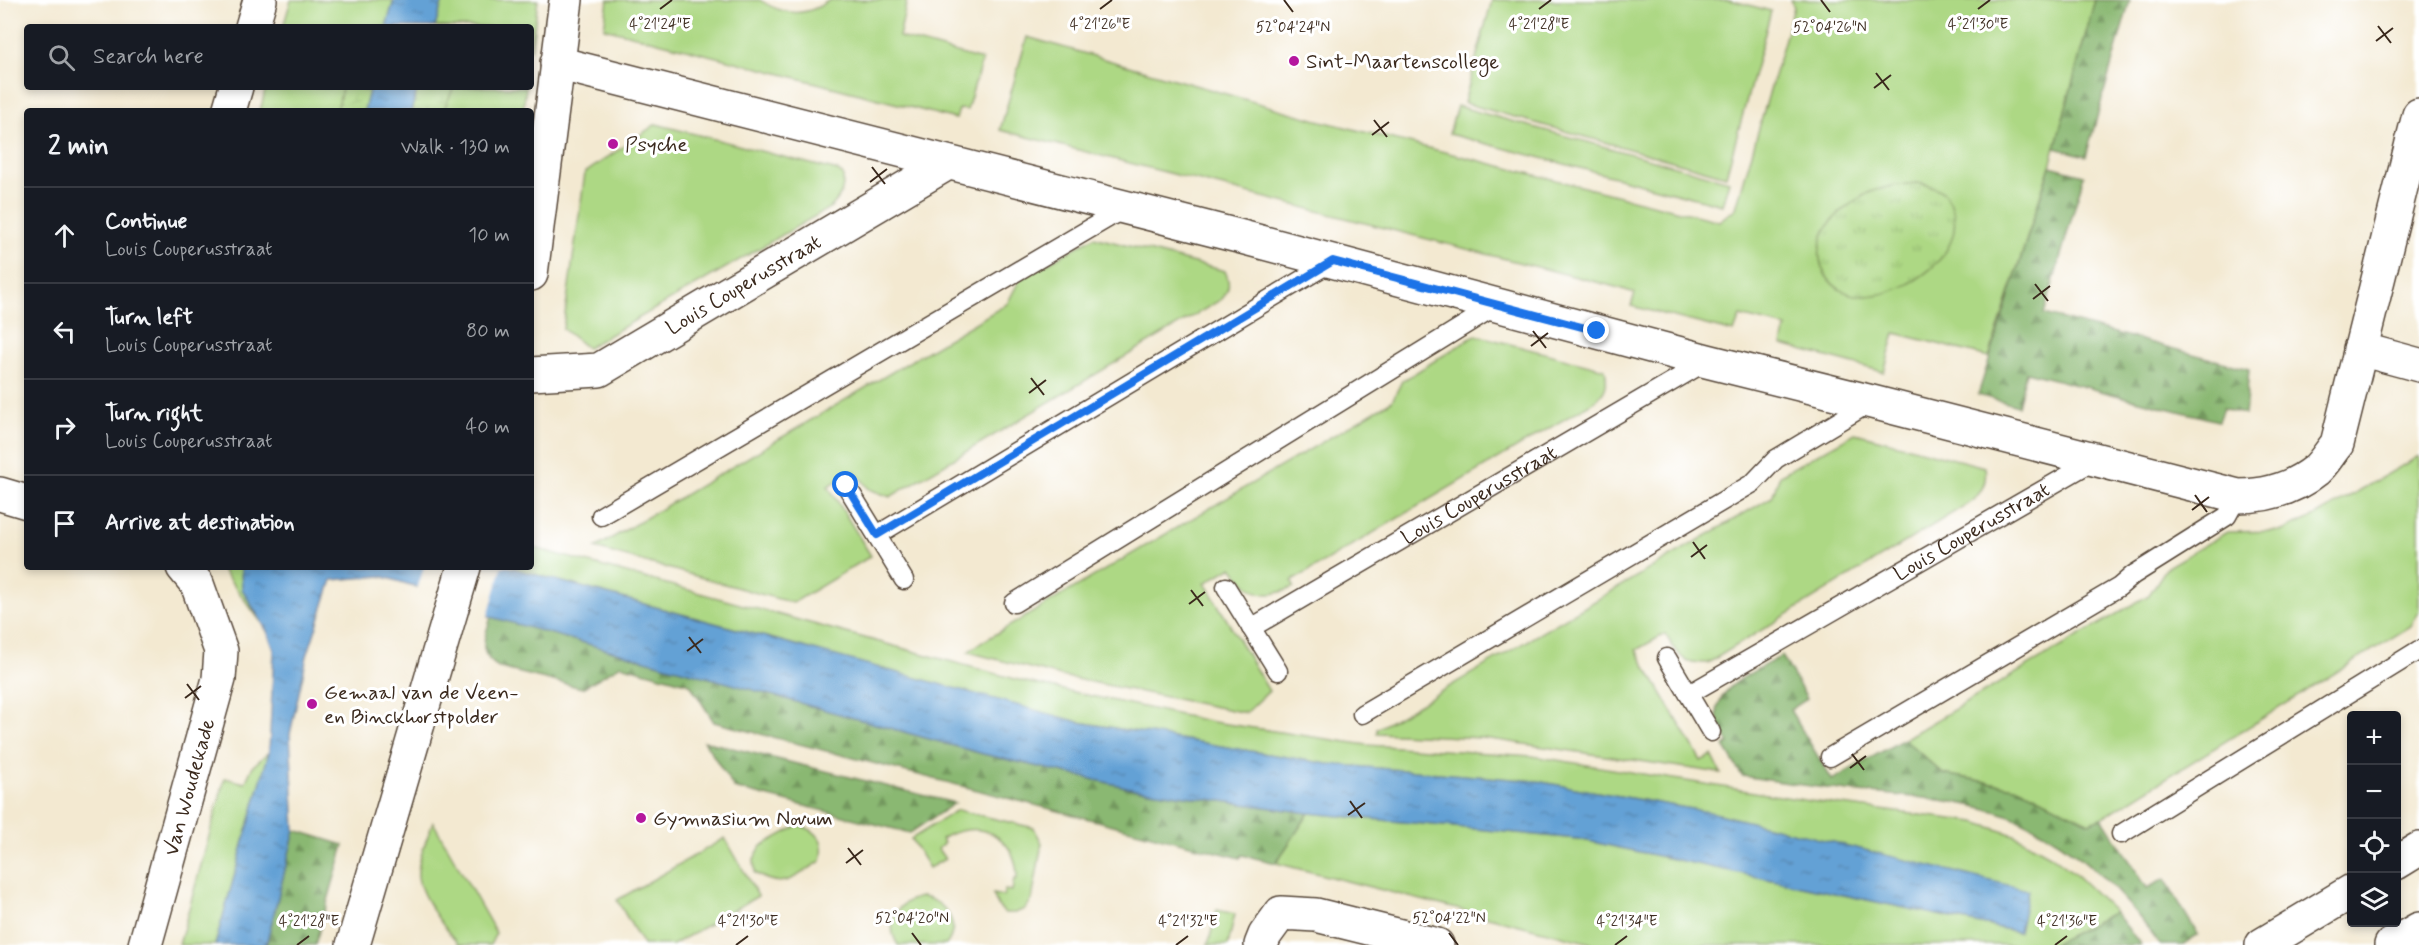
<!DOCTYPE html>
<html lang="en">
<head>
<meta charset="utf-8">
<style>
  :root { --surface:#171b24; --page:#242831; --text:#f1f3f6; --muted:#9ea1a6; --line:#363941 }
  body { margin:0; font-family:Mynerve,sans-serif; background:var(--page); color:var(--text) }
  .controls { position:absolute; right:18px; bottom:18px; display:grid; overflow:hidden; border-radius:6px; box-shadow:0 3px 9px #0003 }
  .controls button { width:54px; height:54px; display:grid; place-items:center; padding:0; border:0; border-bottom:2px solid var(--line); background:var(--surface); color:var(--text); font:30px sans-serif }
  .stop { position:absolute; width:18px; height:18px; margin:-14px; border:4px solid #1a73e8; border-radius:50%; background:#fff }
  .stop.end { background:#1a73e8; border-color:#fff; box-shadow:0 2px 6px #0008 }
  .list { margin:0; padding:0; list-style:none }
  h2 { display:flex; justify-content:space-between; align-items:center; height:78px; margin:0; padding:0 24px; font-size:26px }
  h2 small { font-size:20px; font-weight:400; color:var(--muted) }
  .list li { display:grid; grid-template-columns:39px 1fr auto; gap:18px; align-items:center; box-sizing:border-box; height:96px; padding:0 24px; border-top:2px solid var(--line) }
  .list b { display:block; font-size:22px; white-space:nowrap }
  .list p { margin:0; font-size:20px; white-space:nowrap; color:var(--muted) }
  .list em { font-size:20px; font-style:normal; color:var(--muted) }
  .icon { flex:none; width:33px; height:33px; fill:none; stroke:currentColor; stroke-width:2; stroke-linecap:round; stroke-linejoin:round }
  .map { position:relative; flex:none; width:2419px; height:945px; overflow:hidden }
  .search { position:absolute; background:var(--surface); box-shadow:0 3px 9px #0003; left:24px; top:24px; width:510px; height:66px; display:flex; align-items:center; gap:15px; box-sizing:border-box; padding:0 21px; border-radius:6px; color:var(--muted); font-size:22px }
  .panel { position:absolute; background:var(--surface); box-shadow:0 3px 9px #0003; left:24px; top:108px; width:510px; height:462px; border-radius:6px }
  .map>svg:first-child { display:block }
  .grass { fill:#add884; stroke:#748151; stroke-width:1.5 }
  .forest { fill:url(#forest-firs); stroke:#627148; stroke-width:1.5 }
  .wetland { fill:url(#wetland-marsh); stroke:#748151; stroke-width:1.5 }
  .park { fill:url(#park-tufts); stroke:#748151; stroke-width:1.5 }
  .water { fill:url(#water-ripples); stroke:#50667a; stroke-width:1.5 }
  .pier { fill:#f3e9d1 }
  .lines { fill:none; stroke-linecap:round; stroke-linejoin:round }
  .service-casing { stroke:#574739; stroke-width:21 }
  .minor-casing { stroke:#574739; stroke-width:36 }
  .secondary-casing { stroke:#574739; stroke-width:36 }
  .service { stroke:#fff; stroke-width:18 }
  .minor { stroke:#fff; stroke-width:33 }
  .secondary { stroke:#fff; stroke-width:33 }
  .route { stroke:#1a73e8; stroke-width:8 }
  .ticks { fill:none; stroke:#3b2a1e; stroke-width:2 }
  .poi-dot { fill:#b5179e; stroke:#fff; stroke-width:2 }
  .labels { text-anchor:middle; stroke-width:6; stroke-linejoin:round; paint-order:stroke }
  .poi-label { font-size:21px; fill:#3b2a1e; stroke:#fff; text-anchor:start }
  .street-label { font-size:21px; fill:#3b2a1e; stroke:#fff }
  .ticks-label { font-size:15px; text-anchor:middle; fill:#3b2a1e; stroke:#fff; stroke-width:6; stroke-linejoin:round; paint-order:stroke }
</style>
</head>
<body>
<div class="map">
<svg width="2419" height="945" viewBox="0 0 2419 945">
  <defs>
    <pattern id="forest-firs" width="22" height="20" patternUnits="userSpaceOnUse" patternTransform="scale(1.5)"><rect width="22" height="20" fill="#8ab872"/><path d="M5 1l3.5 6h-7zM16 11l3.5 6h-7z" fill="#72965d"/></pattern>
    <pattern id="wetland-marsh" width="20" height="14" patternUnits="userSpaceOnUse" patternTransform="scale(1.5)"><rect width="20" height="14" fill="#add884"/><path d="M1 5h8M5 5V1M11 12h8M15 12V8" fill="none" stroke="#96ba72"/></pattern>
    <pattern id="park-tufts" width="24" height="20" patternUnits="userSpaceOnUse" patternTransform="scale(1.5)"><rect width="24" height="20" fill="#add884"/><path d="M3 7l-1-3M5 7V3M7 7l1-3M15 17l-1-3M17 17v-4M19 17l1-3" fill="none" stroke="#96ba72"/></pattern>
    <pattern id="water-ripples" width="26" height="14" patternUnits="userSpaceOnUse" patternTransform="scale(1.5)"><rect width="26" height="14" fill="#64a1d5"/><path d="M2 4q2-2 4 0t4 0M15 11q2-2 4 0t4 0" fill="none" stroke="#5483ac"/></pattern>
  </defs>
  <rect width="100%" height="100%" fill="#fff"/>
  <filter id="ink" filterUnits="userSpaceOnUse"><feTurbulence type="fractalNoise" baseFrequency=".0167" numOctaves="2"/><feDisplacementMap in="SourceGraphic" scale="12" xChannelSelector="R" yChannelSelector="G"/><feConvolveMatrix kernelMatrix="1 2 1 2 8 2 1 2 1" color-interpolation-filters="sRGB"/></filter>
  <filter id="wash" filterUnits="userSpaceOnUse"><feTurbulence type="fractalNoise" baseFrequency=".008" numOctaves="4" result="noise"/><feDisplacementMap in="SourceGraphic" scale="24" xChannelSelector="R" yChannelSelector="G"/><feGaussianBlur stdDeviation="1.35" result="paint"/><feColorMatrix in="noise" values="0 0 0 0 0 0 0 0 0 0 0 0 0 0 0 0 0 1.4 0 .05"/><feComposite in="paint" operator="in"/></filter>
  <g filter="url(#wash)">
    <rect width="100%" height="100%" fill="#f3e9d1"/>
    <path class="grass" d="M291 0H394L386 27H283Z
      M443 0H538L531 51V27H435Z
      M608 0H760C778 12 798 17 818 7 823 5 826 1 831 0 852 0 884 0 907 0L899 37 982 60 967 110 959 109 956 119 604 28Z
      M1492 0H1730L1771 11 1726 176 1464 103Z
      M1790 0H2095L2050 166 1989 357 1895 333 1884 372 1782 345 1786 327 1740 316 1734 332 1631 306 1635 293 1612 286 1000 130 1027 37 1317 120 1719 221 1736 208 1794 7Z
      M266 87H370L364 111H260Z
      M418 87H526L523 111H411Z
      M1457 106 1729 181 1722 205 1449 134Z
      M656 124 838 171 843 175C844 190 841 197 831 207L587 348 563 329 585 173Z
      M1094 237 1225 271C1230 282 1230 289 1222 299L890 497 869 489 855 471 828 486 871 556 793 603 595 548 1007 304 1020 279Z
      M1476 335 1605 369C1608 384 1607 391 1595 401L1292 581 1294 587C1261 602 1252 593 1232 567L1205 583 1269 691 1246 713 1061 676 968 652 984 641 1392 401 1402 381Z
      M1855 433 1985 467C1987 481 1984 488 1974 500L1708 663C1680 664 1679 655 1665 634L1636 650 1701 761 1712 755 1721 773 1483 738 1377 733V729L1772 497 1780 475Z
      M2419 456V610L2411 626 2102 818 2089 823 2020 788 1943 774 1904 739 2149 595 2167 567 2227 532 2282 531 2317 515Z
      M531 547 1026 682 1213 722 1367 745 1532 756 1810 801 1975 822 2014 835 2050 855 2074 873 2115 912 2051 945H1598L1276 863 1309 813 1578 839 2019 932 2027 890 1714 813 1536 781 1328 764 1079 722 508 567H531Z
      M220 567H241L242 589 261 622Z
      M269 752 215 945H179L225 778 245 783 253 766Z
      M957 810 1034 828 1042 843 1032 900 1025 909 1015 913H1005L998 906 993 894 1003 896 1005 890 1012 891 1014 879H1017C1018 835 977 817 941 839L944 843 938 849 945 859 929 868 911 839Z
      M433 822 496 933 490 945H459C446 930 416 892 418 872 419 855 428 837 433 822Z
      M799 825C818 831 826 840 821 861 795 876 785 892 755 873L754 859 761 846Z
      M725 838 758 896 673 945H643L617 900Z
      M922 897C945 901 962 924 946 945H898C884 923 898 900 922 897Z
      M1217 910 1235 914 1228 945H1208Z"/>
    <path class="forest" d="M2095 0H2130L2086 156 2055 148Z
      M2050 166 2084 175 2044 314 2249 369 2245 415 2223 408 2218 421 2026 372 2018 406 1978 395Z
      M491 617 983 754 1135 789 1309 813 1276 863 1242 855 1240 858 714 722 690 684 621 665 582 688 500 668C476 654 484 639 491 617Z
      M1782 656 1807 699 1790 710 1832 780 1904 739 1943 774 2020 788 2089 823 2102 818 2147 888 2165 879 2198 935 2183 945H2160C2126 896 2081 850 2026 823 1980 800 1911 797 1860 792 1820 788 1781 782 1742 776L1724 746 1729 743C1726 738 1722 733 1720 727 1704 689 1758 670 1782 656Z
      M704 741 955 803 910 833 734 788Z
      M295 830 344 845 315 945H266Z
      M2115 912 2141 945H2051Z"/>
    <path class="wetland" d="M342 87H370L364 111H337Z
      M418 87H453V89L443 111H411Z"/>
    <path class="park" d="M1917 183C1933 185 1947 190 1952 207 1968 255 1907 295 1865 296 1831 296 1810 265 1824 233 1831 217 1853 201 1868 193 1884 186 1900 185 1917 183Z"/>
    <path class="water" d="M394 0H443L435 27H386Z
      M370 87H418L411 111H364Z
      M241 567H508L1079 722 1328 764 1536 781 1714 813 2028 890 2019 932 1578 839 1309 813 1135 789 983 754 491 617 414 586 381 576 332 580 307 656 290 734 295 830 266 945H215L269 752 274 650 267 631 242 589Z"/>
    <path class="pier" d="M424 567H502L487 619 417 590Z"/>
  </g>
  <g filter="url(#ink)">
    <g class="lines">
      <defs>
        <g id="service">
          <path d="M846 485 904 580"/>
          <path d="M601 516 1125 208"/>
          <path d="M877 535 1333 261"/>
          <path d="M1226 587 1278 671"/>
          <path d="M1014 603 1497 305"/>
          <path id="s1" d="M1251 628 1707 361"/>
          <path d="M1667 658 1711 732"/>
          <path id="s2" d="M1689 694 2095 460"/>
          <path d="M1362 714 1753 483 1776 459 1871 402"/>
          <path d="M1830 757 2119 587 2133 575 2227 516 2238 496"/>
          <path d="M2121 834 2419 650"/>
        </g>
        <g id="minor">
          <path d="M252 27 260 0"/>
          <path d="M557 63 1238 236 1707 361 1872 402 2238 496C2266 496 2294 488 2316 470 2324 463 2330 452 2337 444L2419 115"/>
          <path d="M229 111 236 87"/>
          <path d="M531 274 566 0"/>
          <path d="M2360 349 2419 365"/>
          <path id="s3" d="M531 374 599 370 946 164"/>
          <path d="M0 494 27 502"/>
          <path d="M2396 863 2419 849"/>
          <path id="s4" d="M145 945 219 679 221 651 197 584 183 567"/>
          <path d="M353 945 464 567"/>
          <path d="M1261 945 1265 935 1281 913 1316 915 1437 945"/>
          <path d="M2262 945 2352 891"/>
        </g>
        <path id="secondary" d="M2391 945 2419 929"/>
      </defs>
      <use href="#service" class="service-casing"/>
      <use href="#minor" class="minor-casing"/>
      <use href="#secondary" class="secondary-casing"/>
      <use href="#service" class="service"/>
      <use href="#minor" class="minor"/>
      <use href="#secondary" class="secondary"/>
    </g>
  </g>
  <g class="lines" filter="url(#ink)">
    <path class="route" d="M846 485 877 535 1333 261 1597 331"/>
  </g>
  <path class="ticks" d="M1284 0 1293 12M1821 0 1830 12M660 9 672 0M1100 9 1112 0M1539 9 1551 0M1978 9 1990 0M2378 26 2391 43M2376 41 2393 28M1876 73 1889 90M1874 88 1891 75M1374 120 1387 137M1372 135 1389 122M872 167 885 184M870 182 887 169M2035 284 2048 301M2033 299 2050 286M1533 331 1546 348M1531 346 1548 333M1031 378 1044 395M1029 393 1046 380M2195 495 2207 512M2192 510 2209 497M1693 542 1705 559M1691 557 1707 545M1191 590 1203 606M1189 604 1205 592M689 637 701 653M687 651 703 639M187 684 199 700M185 698 201 686M1852 754 1864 770M1850 768 1866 756M1350 801 1362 818M1348 815 1365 803M848 848 861 865M846 863 863 850M912 933 921 945M1449 933 1458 945M297 945 309 936M736 945 748 936M1176 945 1188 936M1615 945 1627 936M2055 945 2067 936"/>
  <g class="poi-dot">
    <circle cx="1294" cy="61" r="6"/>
    <circle cx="613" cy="144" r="6"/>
    <circle cx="312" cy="704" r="6"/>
    <circle cx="641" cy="818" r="6"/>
  </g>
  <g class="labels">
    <g class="poi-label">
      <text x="1306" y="68">Sint-Maartenscollege</text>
      <text x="625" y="151">Psyche</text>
      <text x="324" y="699">Gemaal van de Veen-<tspan x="324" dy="24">en Binckhorstpolder</tspan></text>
      <text x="653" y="825">Gymnasium Novum</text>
    </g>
    <g class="street-label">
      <text dy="7" stroke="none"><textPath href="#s3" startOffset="236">Louis Couperusstraat</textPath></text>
      <text dy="7" stroke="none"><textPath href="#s1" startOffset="264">Louis Couperusstraat</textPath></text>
      <text dy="7" stroke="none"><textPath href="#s2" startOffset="326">Louis Couperusstraat</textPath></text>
      <text dy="7" stroke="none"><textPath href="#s4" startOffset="164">Van Woudekade</textPath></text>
    </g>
  </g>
  <g class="ticks-label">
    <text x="660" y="29">4°21'24"E</text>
    <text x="1100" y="29">4°21'26"E</text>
    <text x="1539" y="29">4°21'28"E</text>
    <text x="1978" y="29">4°21'30"E</text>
    <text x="1293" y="32">52°04'24"N</text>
    <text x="1830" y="32">52°04'26"N</text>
    <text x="912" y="923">52°04'20"N</text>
    <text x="1449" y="923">52°04'22"N</text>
    <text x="309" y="926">4°21'28"E</text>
    <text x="748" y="926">4°21'30"E</text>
    <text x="1188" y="926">4°21'32"E</text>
    <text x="1627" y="926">4°21'34"E</text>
    <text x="2067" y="926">4°21'36"E</text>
  </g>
</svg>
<div class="controls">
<button>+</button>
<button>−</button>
<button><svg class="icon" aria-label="locate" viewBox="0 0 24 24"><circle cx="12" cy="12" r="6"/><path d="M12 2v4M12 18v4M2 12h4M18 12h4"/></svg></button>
<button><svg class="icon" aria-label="layers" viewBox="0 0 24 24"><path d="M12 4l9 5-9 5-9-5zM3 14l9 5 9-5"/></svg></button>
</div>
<div class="stop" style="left:846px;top:485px"></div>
<div class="stop end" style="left:1597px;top:331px"></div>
<div class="search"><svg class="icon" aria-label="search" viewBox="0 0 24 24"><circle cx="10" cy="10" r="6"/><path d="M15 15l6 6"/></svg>Search here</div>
<section class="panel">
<h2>2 min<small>Walk · 130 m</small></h2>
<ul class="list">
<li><svg class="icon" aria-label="ahead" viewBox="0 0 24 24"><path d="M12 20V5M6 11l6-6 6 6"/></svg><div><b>Continue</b><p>Louis Couperusstraat</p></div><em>10 m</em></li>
<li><svg class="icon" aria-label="left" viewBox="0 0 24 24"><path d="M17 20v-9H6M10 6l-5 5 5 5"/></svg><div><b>Turn left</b><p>Louis Couperusstraat</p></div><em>80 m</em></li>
<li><svg class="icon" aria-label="right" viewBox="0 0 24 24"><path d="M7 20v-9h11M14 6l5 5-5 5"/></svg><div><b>Turn right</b><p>Louis Couperusstraat</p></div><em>40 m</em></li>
<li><svg class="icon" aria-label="arrive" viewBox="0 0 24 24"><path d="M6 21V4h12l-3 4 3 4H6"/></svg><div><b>Arrive at destination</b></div></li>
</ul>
</section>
</div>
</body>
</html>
